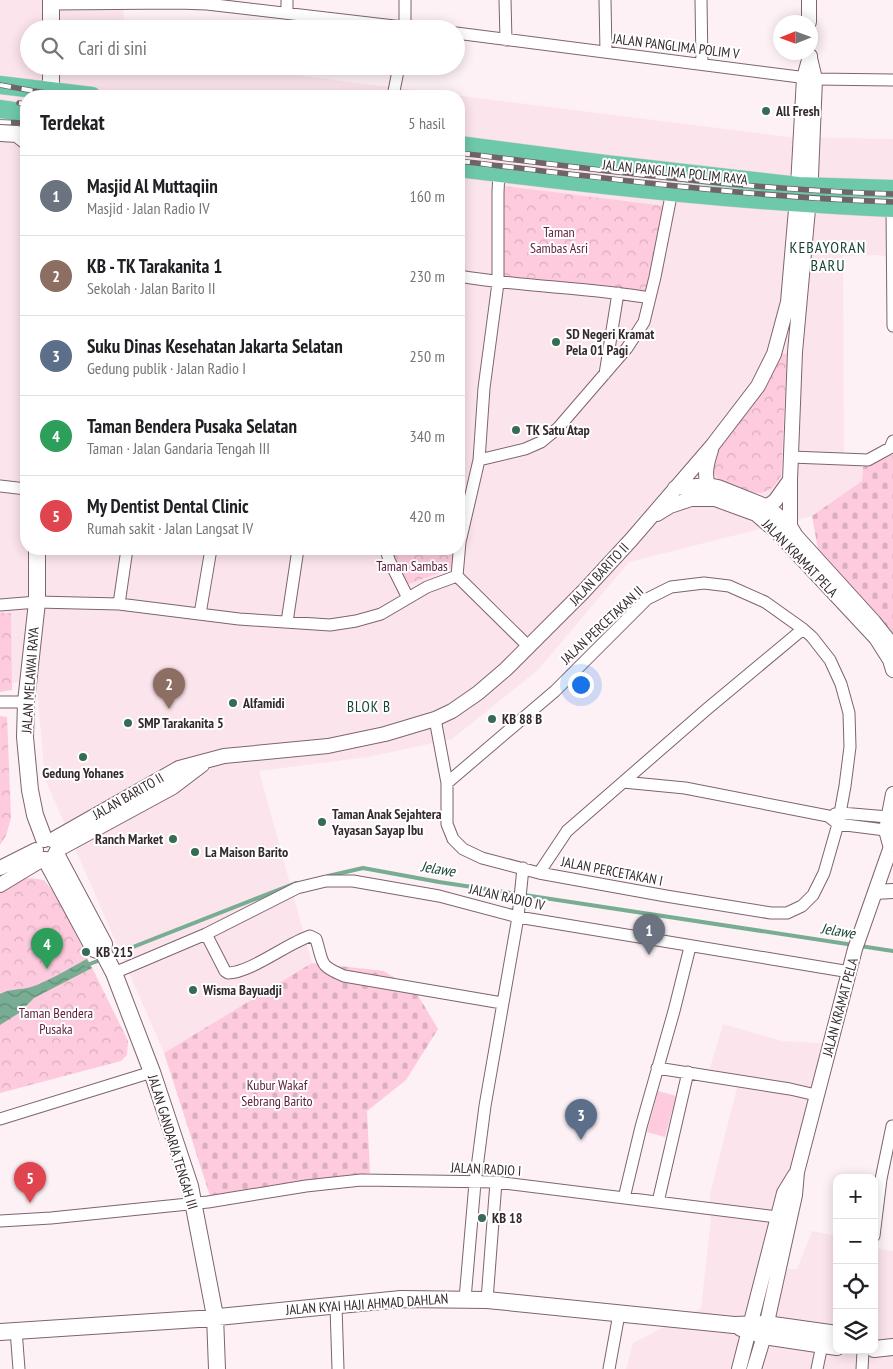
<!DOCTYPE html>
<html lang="id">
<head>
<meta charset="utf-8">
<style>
  :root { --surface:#fff; --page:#f2f2f2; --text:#202124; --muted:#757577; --line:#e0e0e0; --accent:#db2777 }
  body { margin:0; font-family:"PT Sans Narrow",sans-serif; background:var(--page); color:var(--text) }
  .controls { position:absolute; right:15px; bottom:15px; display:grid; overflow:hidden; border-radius:10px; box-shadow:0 2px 12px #0003 }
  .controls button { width:45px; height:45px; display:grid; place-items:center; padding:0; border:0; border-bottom:1px solid var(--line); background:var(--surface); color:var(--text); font:25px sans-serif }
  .compass { position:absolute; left:773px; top:15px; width:45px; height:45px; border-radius:50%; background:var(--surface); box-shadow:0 2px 12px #0003; rotate:269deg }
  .you { position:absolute; left:580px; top:684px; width:18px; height:18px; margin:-12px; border:4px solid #fff; border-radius:50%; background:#1a73e8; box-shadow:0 0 0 8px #1a73e833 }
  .badge { display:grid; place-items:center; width:32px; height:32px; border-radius:50%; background:var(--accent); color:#fff; font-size:16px; font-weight:700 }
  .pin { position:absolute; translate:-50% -41px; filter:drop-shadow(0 1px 2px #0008) }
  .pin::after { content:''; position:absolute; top:26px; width:18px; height:15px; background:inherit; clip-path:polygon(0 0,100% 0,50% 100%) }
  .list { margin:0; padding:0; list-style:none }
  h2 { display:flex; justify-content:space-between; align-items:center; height:65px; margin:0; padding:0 20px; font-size:21px }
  h2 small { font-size:16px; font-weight:400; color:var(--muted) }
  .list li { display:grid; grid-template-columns:32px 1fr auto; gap:15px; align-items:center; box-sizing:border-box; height:80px; padding:0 20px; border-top:1px solid var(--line) }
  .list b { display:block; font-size:19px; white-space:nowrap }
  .list p { margin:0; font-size:16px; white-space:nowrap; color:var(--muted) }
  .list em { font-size:16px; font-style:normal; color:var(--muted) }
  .icon { flex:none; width:28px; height:28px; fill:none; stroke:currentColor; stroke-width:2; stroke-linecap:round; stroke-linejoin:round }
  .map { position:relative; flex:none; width:893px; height:1369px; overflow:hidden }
  .search { position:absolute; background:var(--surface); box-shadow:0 2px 12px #0003; left:20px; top:20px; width:445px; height:55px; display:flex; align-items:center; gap:12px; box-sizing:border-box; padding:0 18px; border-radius:28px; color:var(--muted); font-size:19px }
  .panel { position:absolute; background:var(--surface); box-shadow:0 2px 12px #0003; left:20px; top:90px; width:445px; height:465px; border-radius:20px }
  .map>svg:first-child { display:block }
  .built { fill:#fce4ed; fill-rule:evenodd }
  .cemetery { fill:url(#cemetery-stones) }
  .park { fill:url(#park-crowns) }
  .garden { fill:#fdcade }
  .water { fill:url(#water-waves) }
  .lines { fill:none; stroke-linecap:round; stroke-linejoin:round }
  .stream { stroke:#78ad93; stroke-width:4 }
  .minor-casing { stroke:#7e646e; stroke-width:13 }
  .tertiary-casing { stroke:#7e646e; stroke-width:16 }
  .secondary-casing { stroke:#7e646e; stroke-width:18 }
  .primary-casing { stroke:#d3d0d1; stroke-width:19 }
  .minor { stroke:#fff; stroke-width:11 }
  .tertiary { stroke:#fff; stroke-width:14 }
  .secondary { stroke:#fff; stroke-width:16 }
  .primary { stroke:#6ec8aa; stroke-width:18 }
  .rail-casing { stroke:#706468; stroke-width:5.5 }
  .rail { stroke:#fff; stroke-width:4; stroke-dasharray:11; stroke-linecap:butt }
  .poi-dot { fill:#356c53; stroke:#fff; stroke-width:2 }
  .labels { text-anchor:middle; stroke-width:4; stroke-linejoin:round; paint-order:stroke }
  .street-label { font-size:14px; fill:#352a2e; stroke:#fff }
  .poi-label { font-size:14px; font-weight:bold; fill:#352a2e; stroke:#fff; text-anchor:start }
  .park-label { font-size:14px; fill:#602140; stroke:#fff }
  .neighbourhood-label { font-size:15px; letter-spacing:1px; fill:#184532; stroke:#fff }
  .water-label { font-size:15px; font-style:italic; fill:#184431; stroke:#fff }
  .quarter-label { font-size:16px; letter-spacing:1px; fill:#184532; stroke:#fff }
</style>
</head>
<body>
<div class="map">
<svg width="893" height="1369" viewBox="0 0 893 1369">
  <defs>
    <pattern id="cemetery-stones" width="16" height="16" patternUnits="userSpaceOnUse" patternTransform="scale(1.25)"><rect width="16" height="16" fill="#fdcade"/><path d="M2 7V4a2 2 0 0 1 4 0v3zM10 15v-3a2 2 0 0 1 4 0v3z" fill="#d9aebf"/></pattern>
    <pattern id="park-crowns" width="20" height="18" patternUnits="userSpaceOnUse" patternTransform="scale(1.25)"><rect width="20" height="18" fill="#fdcade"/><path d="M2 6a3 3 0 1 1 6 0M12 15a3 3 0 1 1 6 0" fill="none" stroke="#d9aebf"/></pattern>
    <pattern id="water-waves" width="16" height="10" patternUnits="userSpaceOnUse" patternTransform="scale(1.25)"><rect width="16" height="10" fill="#78ad93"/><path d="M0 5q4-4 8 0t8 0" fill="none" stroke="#638d78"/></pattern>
  </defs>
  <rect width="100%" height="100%" fill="#fdf1f5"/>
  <path class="built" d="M0 0H123L124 29H29V66H224L789 137 893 139V258L878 255 843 256 844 452 846 462 863 467 862 481 812 516 629 562 538 670 452 739 368 757 259 771 312 963 164 1053 45 779 36 678 0 686ZM26 96H459V549H26Z
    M723 1024 782 1041 837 1044 779 1269H797L812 1231 837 1236V1350H874V1244L879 1249 893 1251V1369H626L633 1343 701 1308 711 1218 710 1194 738 1084 708 1074Z"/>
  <path class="cemetery" d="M891 455H893V633L818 549 812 516 862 481 863 467Z
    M312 963 384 971 416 992 438 1029 406 1080 367 1111 370 1173 210 1196 164 1053Z"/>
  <path class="park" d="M503 186 665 206 646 293 502 283Z
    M782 354H787L781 476C767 501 753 493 731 485 726 483 718 481 715 475 711 469 714 459 715 453L757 400Z
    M389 549H455L453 568 403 586Z
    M0 613H11L12 690 0 692Z
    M0 716 7 717 11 818 6 836 0 845Z
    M30 878 44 880 58 898 128 1041 127 1055 121 1061 0 1093V889L13 881Z"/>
  <path class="garden" d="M658 1091 676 1096 665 1137 647 1132Z"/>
  <path class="water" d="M87 959 92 968 34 998 19 1013 0 1025V994C9 989 17 990 27 988 43 985 71 967 87 959Z"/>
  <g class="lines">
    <path class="stream" d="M328 876 363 868 439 882 893 951
      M110 956 296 883
      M87 965 103 959"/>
    <defs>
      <path id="minor" d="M287 0V13
        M405 0V29
        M505 0 506 40
        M605 0 606 52
        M701 0 702 64
        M51 4 178 3 207 4 420 29
        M456 33 815 79 893 80
        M393 96 399 66
        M499 173 498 192V283L484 388 479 460 460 542 457 576 528 646
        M892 208 893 326
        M459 276C522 287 587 287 650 298
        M605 374 618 293
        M791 457 868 460 890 448 893 441
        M479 460 525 449 541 442 558 428 627 348 644 322 655 277 672 191
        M0 486 26 489
        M386 549 389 560 408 598
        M119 604 127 549
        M0 605 37 602 119 604 239 619 330 625 356 621 381 614 427 587 457 576
        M200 614 211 549
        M287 622 298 549
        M0 702H26
        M435 719 447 783V824L453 839 463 849 482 858 539 873 666 896 771 913H787L802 906 813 895 824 873 838 824 845 786 850 747 849 713 841 684 830 660 812 637 803 629 765 602 729 586 704 583 671 587 647 599 555 691 447 783
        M623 782 685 788 828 816 838 824 893 831
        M835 814 841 813 888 817
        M539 873 567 831 707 709 803 629
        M206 934 225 971 228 973C250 973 288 943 310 936L316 939C324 964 318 965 344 976L502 1003
        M114 973 206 934 297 888 326 881H353L439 896 518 917 850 972
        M657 1068 790 1089 816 1095
        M0 1119 152 1072
        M624 1198 641 1127 674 1011 690 947
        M658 1202 688 1072
        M0 1221 51 1218 208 1202 306 1186 361 1180 496 1182 777 1217
        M874 1236 881 1179 892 1126
        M465 1299 475 1183 485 1106 518 917 523 868
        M487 1300 496 1182
        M336 1306 338 1369
        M16 1330 19 1369
        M609 1369 619 1314
        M817 1369 822 1345
        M862 1369 863 1351"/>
      <path id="tertiary" d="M809 0V22
        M711 450C706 465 703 478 711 492
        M675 488 708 485 718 487 768 507 790 526 796 536 874 622 893 646
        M760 511 775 501 790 480
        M657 514 670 506 691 499H715L756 514 777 532 876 638 890 660 893 670
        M790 526V480L795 352 811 176 815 79 810 58
        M52 840 179 768 224 756 328 746 385 734 435 719 452 711 478 693 506 669 583 592 631 540 712 446 758 386 774 354 788 302 798 186 804 78 810 56
        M890 845 886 830 893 794
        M57 850 173 787 202 765
        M0 868 36 850
        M0 885 43 859
        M875 892 893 891
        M739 1369 784 1193 795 1175
        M754 1369 764 1336 795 1195 797 1172 855 949 893 841"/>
      <path id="secondary" d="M51 0V29
        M51 96V66
        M0 133 17 134 26 141
        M37 549V602L26 702 25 737 30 790 35 815 44 839
        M56 854 104 944 103 952
        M46 860 94 949 103 952 114 973 152 1072 190 1186 215 1316 217 1369
        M741 1328 764 1336 837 1347
        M0 1332 198 1319 401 1299 487 1300 734 1325 766 1324 837 1334
        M874 1349 893 1347"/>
      <path id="primary" d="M0 85 92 96
        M0 109 26 113
        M459 145 605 164 798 186 893 189
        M459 168C603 186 748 202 893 208"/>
    </defs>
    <use href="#minor" class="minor-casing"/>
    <use href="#tertiary" class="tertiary-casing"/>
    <use href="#secondary" class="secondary-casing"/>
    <use href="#primary" class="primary-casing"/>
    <use href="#minor" class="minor"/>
    <use href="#tertiary" class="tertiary"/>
    <use href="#secondary" class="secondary"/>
    <use href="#primary" class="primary"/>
    <defs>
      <path id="rail" d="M0 85 62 96
        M19 103 26 104
        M0 122 26 123
        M459 153C603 170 748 190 893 194
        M459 161C603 178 747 197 893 202"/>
    </defs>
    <use href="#rail" class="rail-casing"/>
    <use href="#rail" class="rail"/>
  </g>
  <g class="poi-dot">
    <circle cx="766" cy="111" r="5"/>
    <circle cx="556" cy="342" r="5"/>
    <circle cx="516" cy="430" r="5"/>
    <circle cx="233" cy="703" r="5"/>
    <circle cx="492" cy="719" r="5"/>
    <circle cx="128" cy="723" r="5"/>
    <circle cx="83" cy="757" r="5"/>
    <circle cx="322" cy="822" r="5"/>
    <circle cx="173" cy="839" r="5"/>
    <circle cx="195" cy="852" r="5"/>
    <circle cx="86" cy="952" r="5"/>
    <circle cx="193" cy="990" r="5"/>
    <circle cx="482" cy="1218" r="5"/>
  </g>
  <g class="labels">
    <g class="street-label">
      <text transform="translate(676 46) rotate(7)" y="5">JALAN PANGLIMA POLIM V</text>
      <text transform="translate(675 172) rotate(6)" y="5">JALAN PANGLIMA POLIM RAYA</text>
      <text transform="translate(800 558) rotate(46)" y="5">JALAN KRAMAT PELA</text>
      <text transform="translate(599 574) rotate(-47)" y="5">JALAN BARITO II</text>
      <text transform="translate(602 625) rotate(-43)" y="5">JALAN PERCETAKAN II</text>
      <text transform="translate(30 680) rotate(-86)" y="5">JALAN MELAWAI RAYA</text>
      <text transform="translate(128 796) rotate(-30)" y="5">JALAN BARITO II</text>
      <text transform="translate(612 871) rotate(11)" y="5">JALAN PERCETAKAN I</text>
      <text transform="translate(507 897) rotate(13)" y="5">JALAN RADIO IV</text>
      <text transform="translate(840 1007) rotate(-75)" y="5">JALAN KRAMAT PELA</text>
      <text transform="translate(173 1142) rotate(73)" y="5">JALAN GANDARIA TENGAH III</text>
      <text transform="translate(486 1169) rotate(3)" y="5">JALAN RADIO I</text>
      <text transform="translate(367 1304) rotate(-4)" y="5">JALAN KYAI HAJI AHMAD DAHLAN</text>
    </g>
    <g class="poi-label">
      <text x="776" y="116">All Fresh</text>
      <text x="566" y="339">SD Negeri Kramat<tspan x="566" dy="16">Pela 01 Pagi</tspan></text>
      <text x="526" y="435">TK Satu Atap</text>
      <text x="243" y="708">Alfamidi</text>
      <text x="502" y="724">KB 88 B</text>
      <text x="138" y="728">SMP Tarakanita 5</text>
      <text x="83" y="778" text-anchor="middle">Gedung Yohanes</text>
      <text x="332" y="819">Taman Anak Sejahtera<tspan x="332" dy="16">Yayasan Sayap Ibu</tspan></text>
      <text x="163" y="844" text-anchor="end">Ranch Market</text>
      <text x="205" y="857">La Maison Barito</text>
      <text x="96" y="957">KB 215</text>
      <text x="203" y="995">Wisma Bayuadji</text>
      <text x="492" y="1223">KB 18</text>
    </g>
    <g class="park-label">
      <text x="559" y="237">Taman<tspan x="559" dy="16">Sambas Asri</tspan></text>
      <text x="412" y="571">Taman Sambas</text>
      <text x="56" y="1018">Taman Bendera<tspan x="56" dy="16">Pusaka</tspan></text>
      <text x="277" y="1090">Kubur Wakaf<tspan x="277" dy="16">Sebrang Barito</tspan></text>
    </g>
    <g class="neighbourhood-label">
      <text x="369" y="712">BLOK B</text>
    </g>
    <g class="water-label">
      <text transform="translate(438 869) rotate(9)" y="5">Jelawe</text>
      <text transform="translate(838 931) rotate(9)" y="5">Jelawe</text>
    </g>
    <g class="quarter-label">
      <text x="828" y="253">KEBAYORAN<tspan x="828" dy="18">BARU</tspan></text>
    </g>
  </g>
</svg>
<div class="controls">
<button>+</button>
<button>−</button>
<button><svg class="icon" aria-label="locate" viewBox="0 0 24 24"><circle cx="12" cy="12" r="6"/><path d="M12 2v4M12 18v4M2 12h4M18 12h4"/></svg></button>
<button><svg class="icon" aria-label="layers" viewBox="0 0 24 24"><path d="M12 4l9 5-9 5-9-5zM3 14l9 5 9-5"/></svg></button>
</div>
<svg class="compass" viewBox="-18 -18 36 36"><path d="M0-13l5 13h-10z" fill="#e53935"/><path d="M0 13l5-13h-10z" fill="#757577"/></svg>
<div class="you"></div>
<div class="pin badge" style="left:649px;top:955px;background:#6b7280">1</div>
<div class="pin badge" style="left:169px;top:709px;background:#8d6e63">2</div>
<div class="pin badge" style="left:581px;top:1140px;background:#5c6f8a">3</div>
<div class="pin badge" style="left:47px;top:969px;background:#2e9e5b">4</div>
<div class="pin badge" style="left:30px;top:1203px;background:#e0444e">5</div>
<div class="search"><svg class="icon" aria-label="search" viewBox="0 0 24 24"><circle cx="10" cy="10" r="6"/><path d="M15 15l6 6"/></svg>Cari di sini</div>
<section class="panel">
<h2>Terdekat<small>5 hasil</small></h2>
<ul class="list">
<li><span class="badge" style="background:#6b7280">1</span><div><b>Masjid Al Muttaqiin</b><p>Masjid · Jalan Radio IV</p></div><em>160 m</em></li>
<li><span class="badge" style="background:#8d6e63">2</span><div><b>KB - TK Tarakanita 1</b><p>Sekolah · Jalan Barito II</p></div><em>230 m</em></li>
<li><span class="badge" style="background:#5c6f8a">3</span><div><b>Suku Dinas Kesehatan Jakarta Selatan</b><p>Gedung publik · Jalan Radio I</p></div><em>250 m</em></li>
<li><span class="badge" style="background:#2e9e5b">4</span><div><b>Taman Bendera Pusaka Selatan</b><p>Taman · Jalan Gandaria Tengah III</p></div><em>340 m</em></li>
<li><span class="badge" style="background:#e0444e">5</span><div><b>My Dentist Dental Clinic</b><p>Rumah sakit · Jalan Langsat IV</p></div><em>420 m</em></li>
</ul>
</section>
</div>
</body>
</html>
